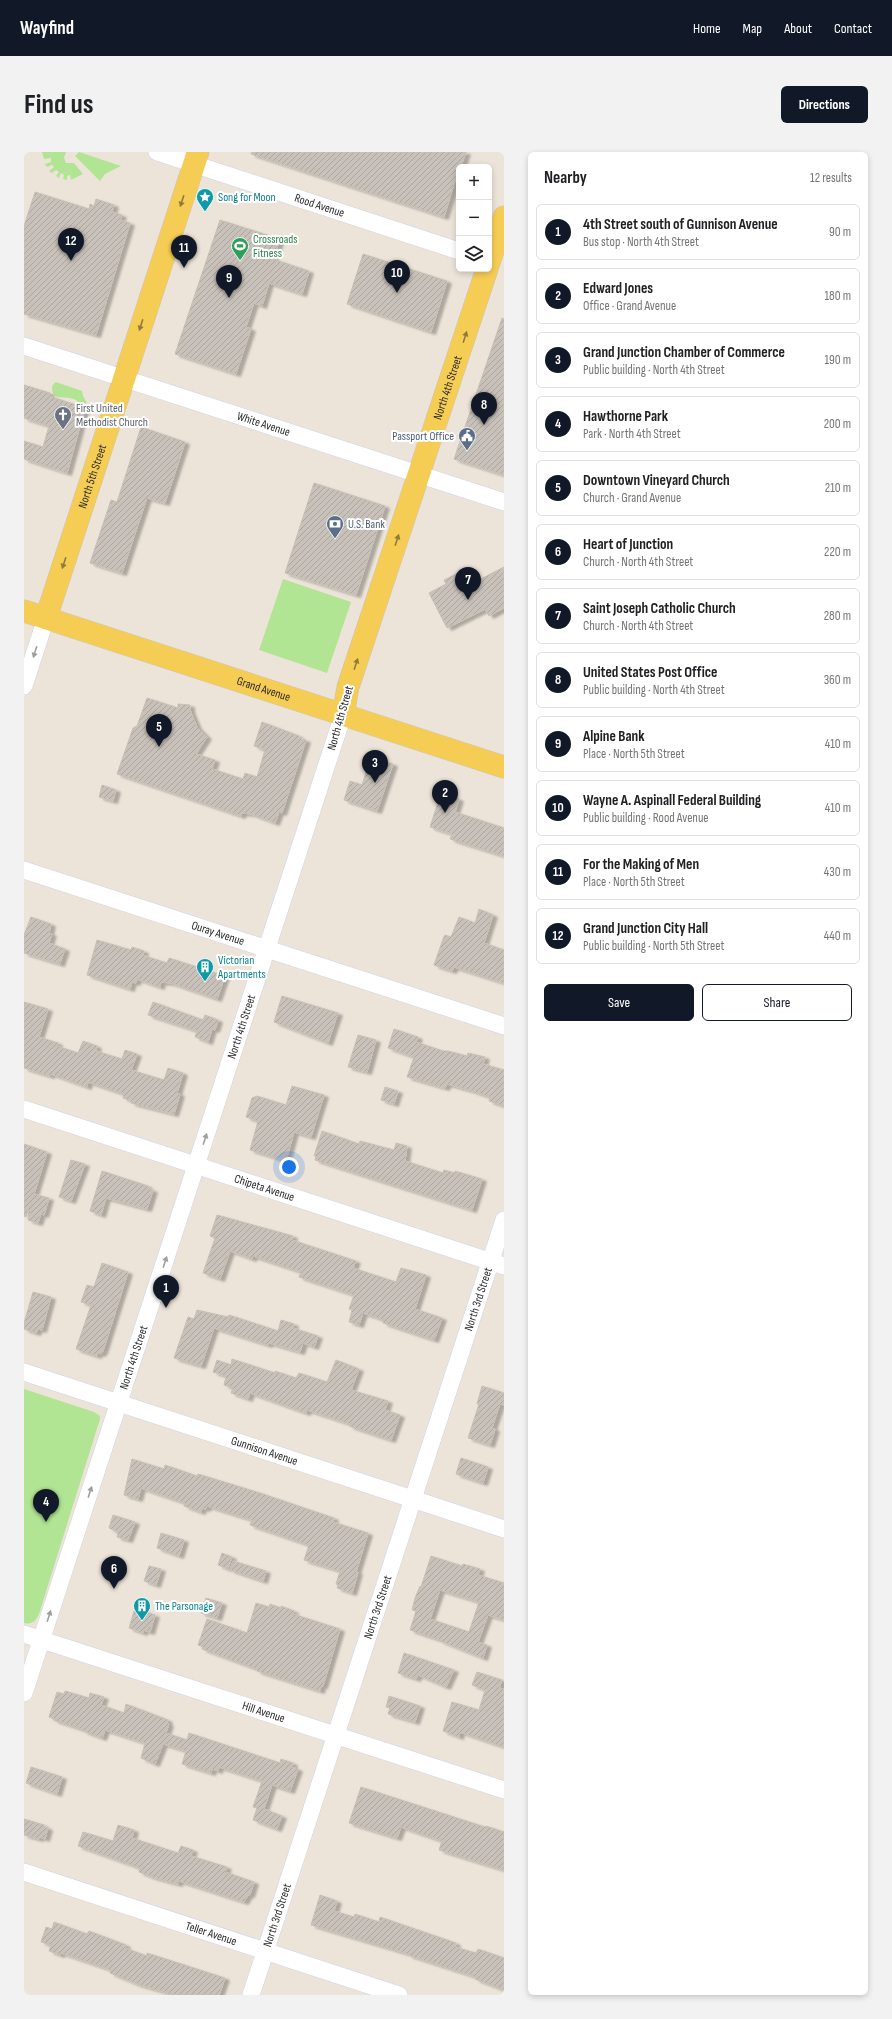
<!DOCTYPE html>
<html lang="en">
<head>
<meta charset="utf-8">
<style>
  :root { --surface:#fff; --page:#f2f2f2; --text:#202124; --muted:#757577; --line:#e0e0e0; --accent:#111827 }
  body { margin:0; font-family:"Sofia Sans Condensed",sans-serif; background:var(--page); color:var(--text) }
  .controls { position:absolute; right:12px; top:12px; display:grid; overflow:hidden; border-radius:6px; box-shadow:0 2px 6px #0003 }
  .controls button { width:36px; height:36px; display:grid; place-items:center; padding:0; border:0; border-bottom:1px solid var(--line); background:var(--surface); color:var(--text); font:20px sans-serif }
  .you { position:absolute; left:265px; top:1015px; width:14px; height:14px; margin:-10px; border:3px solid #fff; border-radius:50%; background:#1a73e8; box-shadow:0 0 0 6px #1a73e833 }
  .badge { display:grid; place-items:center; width:26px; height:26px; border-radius:50%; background:var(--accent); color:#fff; font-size:13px; font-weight:700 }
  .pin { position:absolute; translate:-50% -33px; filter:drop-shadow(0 1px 2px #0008) }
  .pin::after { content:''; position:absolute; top:21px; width:14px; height:12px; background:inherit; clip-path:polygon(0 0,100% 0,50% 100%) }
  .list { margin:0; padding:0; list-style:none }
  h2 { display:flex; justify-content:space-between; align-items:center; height:52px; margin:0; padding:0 16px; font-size:17px }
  h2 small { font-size:13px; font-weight:400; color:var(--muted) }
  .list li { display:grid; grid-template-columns:26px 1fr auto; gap:12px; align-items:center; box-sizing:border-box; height:56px; margin:0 8px 8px; padding:0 8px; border:1px solid var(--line); border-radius:6px }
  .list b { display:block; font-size:15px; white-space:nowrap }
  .list p { margin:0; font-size:13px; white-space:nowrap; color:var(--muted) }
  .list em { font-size:13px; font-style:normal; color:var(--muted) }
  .actions { display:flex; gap:8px; padding:12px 16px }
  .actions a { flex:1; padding:9px 0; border:1px solid var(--accent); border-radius:6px; text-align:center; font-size:14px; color:var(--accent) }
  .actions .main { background:var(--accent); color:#fff }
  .icon { flex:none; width:22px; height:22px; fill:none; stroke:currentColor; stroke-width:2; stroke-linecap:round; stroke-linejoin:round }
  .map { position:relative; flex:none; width:480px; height:1843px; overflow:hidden; border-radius:6px }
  header { display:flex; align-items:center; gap:24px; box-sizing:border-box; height:56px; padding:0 20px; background:var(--accent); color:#fff }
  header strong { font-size:19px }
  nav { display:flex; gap:22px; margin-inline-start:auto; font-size:14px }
  .intro { display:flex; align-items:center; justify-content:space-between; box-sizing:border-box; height:96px; padding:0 24px }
  h1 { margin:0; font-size:28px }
  .button { padding:10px 18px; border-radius:6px; background:var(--accent); color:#fff; font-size:14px; font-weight:700 }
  main { display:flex; gap:24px; padding:0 24px }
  aside { flex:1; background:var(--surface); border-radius:6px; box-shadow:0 2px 6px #0003 }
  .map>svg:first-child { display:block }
  .grass { fill:#b1e593 }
  .building { fill:url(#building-hatch); stroke:#c7c0b3; fill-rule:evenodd; filter:url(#shadow) }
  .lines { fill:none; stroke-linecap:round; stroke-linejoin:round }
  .minor-casing { stroke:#cfd3e3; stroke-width:18 }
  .major-casing { stroke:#c7c7c7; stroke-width:23 }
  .minor { stroke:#fff; stroke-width:17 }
  .major { stroke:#f6cd54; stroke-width:22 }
  .oneway { fill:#907b3e }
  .oneway2 { fill:#9f9f9f }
  .labels { text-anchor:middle; stroke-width:4; stroke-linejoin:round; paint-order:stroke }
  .culture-label { font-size:12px; fill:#0d838f; stroke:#fff; text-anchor:start }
  .street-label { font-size:12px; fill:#292929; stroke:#fff }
  .leisure-label { font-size:12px; fill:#27864d; stroke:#fff; text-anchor:start }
  .worship-label { font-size:12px; fill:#5b616d; stroke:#fff; text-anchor:start }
  .service-label { font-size:12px; fill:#4e5e75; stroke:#fff; text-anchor:end }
</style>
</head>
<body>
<header>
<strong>Wayfind</strong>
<nav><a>Home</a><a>Map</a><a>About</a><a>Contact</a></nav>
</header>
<div class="intro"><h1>Find us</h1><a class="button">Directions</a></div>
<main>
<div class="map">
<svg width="480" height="1843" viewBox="0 0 480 1843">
  <defs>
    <pattern id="building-hatch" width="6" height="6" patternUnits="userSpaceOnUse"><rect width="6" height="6" fill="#c7c1b9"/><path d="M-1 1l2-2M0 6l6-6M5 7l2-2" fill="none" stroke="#aba69f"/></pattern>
    <filter id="shadow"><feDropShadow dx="4.5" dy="2.5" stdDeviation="1" flood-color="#0004"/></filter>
  </defs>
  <rect width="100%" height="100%" fill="#ece4d9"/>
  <path class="grass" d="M18 0H42L40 6 42 11H50L59 22 47 28 46 23 43 24V28L39 27 40 23 37 21 35 26 32 24 35 20 32 18 28 21 25 19 30 15 28 13 23 15 21 12 27 10V6L20 7Z
    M55 0 97 14 81 22 76 29 51 4Z
    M32 230 58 239 59 244 63 251 58 252C49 245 44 246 33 245 28 242 25 234 32 230Z
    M259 427 327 450 303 521 235 498Z
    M0 1237 70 1260 76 1264V1267L15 1462C12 1469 8 1473 0 1471Z"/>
  <path class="building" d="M228 0H442L437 15H435L420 65 227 2Z
    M11 40 65 57 66 52 70 54 72 47 90 53 88 60 98 63 96 68 106 71 72 183 0 162V74Z
    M196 68 256 87 249 107 285 119 278 142 245 131 238 154 230 151 222 175 227 177 212 222 151 202Z
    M339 102 423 129 407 180 323 152Z
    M478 166 480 167V323L430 307Z
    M0 233 26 241 25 244 61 256 43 321 0 307V289L19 295 25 274 0 266Z
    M117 275 161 290 141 351 123 346 98 421 66 411 87 348 93 350Z
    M290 331 361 354 332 443 261 421Z
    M480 415V456L465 464 461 457 423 476 405 441 422 432 420 428 438 419 445 433Z
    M123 546 154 556V552L166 553V558L173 575 183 585 172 602 191 608 188 617 219 627 221 621 233 625 241 598 230 594 238 570 275 584 274 586 282 588 258 661 255 660 251 671 227 662 218 661 217 664 93 622 109 576 113 574Z
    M347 605 369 612 353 659 320 648 326 629 338 633Z
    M78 633 92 638 89 649 75 645Z
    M417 641 435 647 431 660 480 676V704L426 687 428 682 406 675Z
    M455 757 469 763 460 791 480 798V831L430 815 428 819 410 813 419 787 421 783 427 785 435 765 451 771Z
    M7 765 27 772 25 781 28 782 25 791 41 797 36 812 0 801V783Z
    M73 788 107 798 108 795 120 799 119 803 121 804 143 811 145 806 201 824 193 847 147 831 137 830 136 835 113 827 112 831 108 830 106 837 63 823Z
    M258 844 314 861 304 891 250 870Z
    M0 850 24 857 15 885 34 891 33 894 54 901 59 889 73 894 72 899 98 907 101 898 113 902 107 918 140 928 144 916 159 921 153 941 156 942 150 962 107 951 108 949 99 946 100 942 64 930 63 935 27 922 26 924 0 916Z
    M129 850 179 868 181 863 194 868 191 878 188 877 184 890 171 885 173 879 124 863Z
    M370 877 394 885 392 890 419 899H424L443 904 444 901 461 905 459 912 480 918V954L465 949 466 945 445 938 423 932 421 936 383 925 390 905 364 896Z
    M334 883 352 888 343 920 324 915Z
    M268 934 300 943 287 985 270 980 263 1005 260 1004 259 1008 226 998 234 969 222 965 228 946 233 944 262 953Z
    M361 935 374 939 370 952 357 948Z
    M298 979 335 992 336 989 370 998 372 991 383 994 381 1009 419 1021 420 1018 431 1021V1019L458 1027 448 1058 291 1008 292 1004H290Z
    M0 992 23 1000 10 1042 25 1046 20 1063 17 1062 14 1071 4 1068 7 1059 4 1058 2 1065 0 1064Z
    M47 1008 61 1012 47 1049 35 1045Z
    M78 1019 124 1034 123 1036 129 1038 123 1057 82 1046 77 1063 66 1059Z
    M193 1063 269 1084 268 1088 332 1109 329 1116 372 1130 377 1116 402 1123 391 1157 418 1166 410 1188 359 1171 360 1168 339 1161 335 1173 325 1170 328 1158 325 1157 330 1143 275 1125 277 1120 229 1104 228 1107 206 1099 196 1127 179 1121 191 1086 186 1084Z
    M78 1111 104 1120 79 1199 77 1202 74 1201 73 1204 52 1197 67 1153 57 1150 63 1133 70 1135Z
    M9 1140 27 1145 18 1178 14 1177 12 1181 0 1177V1171Z
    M173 1158 204 1165 205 1163 254 1179 257 1168 270 1172 269 1176 294 1184 290 1195 279 1191 276 1200 245 1191 244 1193 190 1176 177 1214 150 1206 164 1165 170 1167Z
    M208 1207 251 1221V1219L272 1226 275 1221 303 1230 312 1208 335 1217 327 1238 364 1249 361 1258 376 1263 367 1288 325 1274 326 1272 283 1258 282 1261 226 1241 224 1247 207 1241 209 1236 200 1233 202 1224 189 1220 193 1208 207 1213Z
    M458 1234 480 1241V1253L476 1252 468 1276 471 1277 466 1293 444 1286 455 1252H453Z
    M437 1306 464 1315 459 1331 432 1322Z
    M108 1307 140 1317 141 1313 173 1324 174 1322 236 1341 310 1366 309 1370 344 1381 332 1420H334L328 1441 313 1436 314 1433 312 1432 316 1419 280 1408 285 1393 226 1373 228 1368 183 1354 182 1357 178 1356 177 1360 160 1354 161 1351 117 1336 114 1347 100 1343Z
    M89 1363 111 1370 104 1388 93 1385 94 1380 85 1376Z
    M137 1381 160 1388 155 1404 133 1396Z
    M198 1401 208 1405 204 1417 194 1413Z
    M407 1404 438 1414 439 1412 456 1417 454 1423 480 1431V1468L464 1463 454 1490 463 1493 459 1506 416 1489V1488L386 1478 392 1459 388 1458 391 1446 396 1434 397 1435ZM416 1438 455 1450 445 1480 406 1467Z
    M209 1409 242 1419 239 1429 206 1418Z
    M125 1414 137 1417 132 1433 120 1429Z
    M182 1446 198 1451 193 1466 177 1461Z
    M232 1451 245 1455 246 1452 257 1456V1454L270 1459 269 1462 316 1477 299 1534H297L296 1539 233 1519V1517L178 1497 179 1495 174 1493 183 1467 223 1481Z
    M111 1456 131 1463 126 1480 119 1478V1481L105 1476Z
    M380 1501 430 1518 422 1535 394 1523 392 1527 374 1521Z
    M453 1520 478 1528 475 1536 480 1537V1595L436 1580 435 1585 419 1579 428 1550 455 1558 461 1538 448 1533Z
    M41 1539 65 1546 66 1541 80 1545 77 1553 100 1561 102 1552 144 1568 143 1571 145 1572 142 1581 163 1588 165 1581 256 1611 257 1607 269 1611 268 1615 274 1617 266 1639 248 1633 240 1657 258 1664 253 1677 229 1668 233 1656 229 1655 238 1629 195 1615 194 1619 188 1617 187 1621 158 1612 162 1599 139 1592 131 1612 117 1606 121 1591 81 1578 78 1586 59 1579 60 1578 30 1568V1567L25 1565 33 1540 40 1542Z
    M365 1544 396 1554 391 1570 364 1562 366 1556 362 1555Z
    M7 1615 38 1625 33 1642 2 1631Z
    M337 1635 461 1675 462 1674 480 1680V1718L415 1698 418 1689 377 1675 373 1686 325 1671Z
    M0 1667 20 1673 19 1674 24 1676 21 1687 16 1685 15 1687 0 1683Z
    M94 1673 110 1678 108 1686 154 1701 157 1694 169 1698 167 1704 203 1715 201 1720 230 1730 226 1743H224L220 1750 155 1729 154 1732 128 1725 115 1720 116 1716 54 1694 59 1680 89 1689Z
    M296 1743 313 1749 310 1759 330 1765 331 1762 355 1770 356 1765 432 1791 431 1795 452 1801 454 1797 480 1806V1838L451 1827 452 1825 384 1803 385 1802 287 1773Z
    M30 1770 63 1782 65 1779 102 1793 101 1796 123 1804V1801L201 1826 195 1843H151L113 1832 86 1821 87 1818 84 1817 37 1801 36 1803 25 1799 27 1793 17 1790 22 1775 28 1777Z"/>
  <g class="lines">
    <defs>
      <g id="minor">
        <path id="s1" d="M133 0 435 99"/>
        <path id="s2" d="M0 194 480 350"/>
        <path d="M0 534 22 466"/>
        <path id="s3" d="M0 718 480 874"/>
        <path id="s4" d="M0 957 480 1114"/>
        <path id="s5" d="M0 1220 480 1377"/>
        <path id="s6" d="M0 1482 480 1638"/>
        <path id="s7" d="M0 1541 319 563"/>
        <path id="s8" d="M0 1720 375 1843"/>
        <path id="s9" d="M227 1843 480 1068"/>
      </g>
      <g id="major">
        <path d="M465 111 480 65"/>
        <path id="s10" d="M0 459 480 615"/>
        <path id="s11" d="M22 466 174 0"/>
        <path id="s12" d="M319 563 324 535 463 117"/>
      </g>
    </defs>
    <use href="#minor" class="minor-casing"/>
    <use href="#major" class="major-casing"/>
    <use href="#minor" class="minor"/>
    <use href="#major" class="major"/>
  </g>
  <defs><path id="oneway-solid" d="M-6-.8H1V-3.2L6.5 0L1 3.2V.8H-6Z"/></defs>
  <g class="oneway">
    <use href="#oneway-solid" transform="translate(158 49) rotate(108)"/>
    <use href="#oneway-solid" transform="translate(117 173) rotate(108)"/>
    <use href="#oneway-solid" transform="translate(441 185) rotate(-72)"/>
    <use href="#oneway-solid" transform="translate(373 388) rotate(-72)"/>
    <use href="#oneway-solid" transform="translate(40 411) rotate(108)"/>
    <use href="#oneway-solid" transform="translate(332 512) rotate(-72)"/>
  </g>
  <g class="oneway2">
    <use href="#oneway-solid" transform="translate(11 500) rotate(108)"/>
    <use href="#oneway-solid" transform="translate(181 987) rotate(-72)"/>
    <use href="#oneway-solid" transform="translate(141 1110) rotate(-72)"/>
    <use href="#oneway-solid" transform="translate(66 1340) rotate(-72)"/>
    <use href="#oneway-solid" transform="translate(25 1464) rotate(-72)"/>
  </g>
  <defs>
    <symbol id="sight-pin" viewBox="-11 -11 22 30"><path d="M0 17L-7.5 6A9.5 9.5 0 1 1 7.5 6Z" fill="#0f9aa8" stroke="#fff"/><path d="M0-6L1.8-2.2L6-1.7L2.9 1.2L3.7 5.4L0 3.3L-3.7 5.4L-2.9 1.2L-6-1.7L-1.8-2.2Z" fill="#fff"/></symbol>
    <symbol id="stadium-pin" viewBox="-11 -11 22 30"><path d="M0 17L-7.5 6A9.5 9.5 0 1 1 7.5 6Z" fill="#2e9e5b" stroke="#fff"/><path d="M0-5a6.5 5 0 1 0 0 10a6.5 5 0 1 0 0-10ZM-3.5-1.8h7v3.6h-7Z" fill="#fff"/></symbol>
    <symbol id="church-pin" viewBox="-11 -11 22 30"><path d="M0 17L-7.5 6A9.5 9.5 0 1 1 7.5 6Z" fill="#6b7280" stroke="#fff"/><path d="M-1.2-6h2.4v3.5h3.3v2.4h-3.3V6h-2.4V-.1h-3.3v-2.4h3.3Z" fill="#fff"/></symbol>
    <symbol id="civic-pin" viewBox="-11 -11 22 30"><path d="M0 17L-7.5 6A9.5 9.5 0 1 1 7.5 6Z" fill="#5c6f8a" stroke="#fff"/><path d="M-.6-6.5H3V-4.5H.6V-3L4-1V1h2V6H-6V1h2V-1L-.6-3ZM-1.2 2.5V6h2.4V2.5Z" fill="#fff"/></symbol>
    <symbol id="bank-pin" viewBox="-11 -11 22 30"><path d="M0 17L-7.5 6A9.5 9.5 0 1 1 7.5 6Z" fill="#5c6f8a" stroke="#fff"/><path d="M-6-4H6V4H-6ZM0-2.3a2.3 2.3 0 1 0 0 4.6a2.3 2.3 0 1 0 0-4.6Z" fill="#fff"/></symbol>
    <symbol id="building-pin" viewBox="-11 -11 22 30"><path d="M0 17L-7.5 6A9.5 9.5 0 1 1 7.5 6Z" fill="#0f9aa8" stroke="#fff"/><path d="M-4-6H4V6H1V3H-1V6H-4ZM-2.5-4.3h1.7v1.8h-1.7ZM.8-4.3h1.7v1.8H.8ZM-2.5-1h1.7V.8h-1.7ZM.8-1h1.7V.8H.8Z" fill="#fff"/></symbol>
  </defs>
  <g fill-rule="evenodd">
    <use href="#sight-pin" x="171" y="35" width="20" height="27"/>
    <use href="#stadium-pin" x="206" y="84" width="20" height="27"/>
    <use href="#church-pin" x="29" y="253" width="20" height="27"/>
    <use href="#civic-pin" x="433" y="274" width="20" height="27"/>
    <use href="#bank-pin" x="301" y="362" width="20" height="27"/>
    <use href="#building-pin" x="171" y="805" width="20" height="27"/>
    <use href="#building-pin" x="108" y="1444" width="20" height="27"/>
  </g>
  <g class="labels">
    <g class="culture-label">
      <text x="194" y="49">Song for Moon</text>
      <text x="194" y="812">Victorian<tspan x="194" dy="14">Apartments</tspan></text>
      <text x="131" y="1458">The Parsonage</text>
    </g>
    <g class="street-label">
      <text dy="4" stroke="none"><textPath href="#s1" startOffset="171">Rood Avenue</textPath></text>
      <text dy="4" stroke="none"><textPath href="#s12" startOffset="344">North 4th Street</textPath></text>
      <text dy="4" stroke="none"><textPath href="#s2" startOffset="252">White Avenue</textPath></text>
      <text dy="4" stroke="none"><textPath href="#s11" startOffset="149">North 5th Street</textPath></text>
      <text dy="4" stroke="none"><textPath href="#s10" startOffset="252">Grand Avenue</textPath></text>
      <text transform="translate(316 566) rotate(-74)" y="4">North 4th Street</text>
      <text dy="4" stroke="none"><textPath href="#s3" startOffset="204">Ouray Avenue</textPath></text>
      <text dy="4" stroke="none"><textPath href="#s7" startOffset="701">North 4th Street</textPath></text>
      <text dy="4" stroke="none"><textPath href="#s4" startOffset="253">Chipeta Avenue</textPath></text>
      <text dy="4" stroke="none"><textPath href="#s9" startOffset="732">North 3rd Street</textPath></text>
      <text dy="4" stroke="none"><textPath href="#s7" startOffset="353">North 4th Street</textPath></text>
      <text dy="4" stroke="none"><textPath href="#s5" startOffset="253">Gunnison Avenue</textPath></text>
      <text dy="4" stroke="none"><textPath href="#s9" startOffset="408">North 3rd Street</textPath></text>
      <text dy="4" stroke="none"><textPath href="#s6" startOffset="252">Hill Avenue</textPath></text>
      <text dy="4" stroke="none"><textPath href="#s9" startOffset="84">North 3rd Street</textPath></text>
      <text dy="4" stroke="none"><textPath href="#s8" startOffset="197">Teller Avenue</textPath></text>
    </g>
    <g class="leisure-label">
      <text x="229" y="91">Crossroads<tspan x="229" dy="14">Fitness</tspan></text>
    </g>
    <g class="worship-label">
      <text x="52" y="260">First United<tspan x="52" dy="14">Methodist Church</tspan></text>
    </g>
    <g class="service-label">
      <text x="430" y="288">Passport Office</text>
      <text x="324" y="376" text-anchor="start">U.S. Bank</text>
    </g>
  </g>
</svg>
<div class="controls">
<button>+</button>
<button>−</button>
<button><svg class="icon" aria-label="layers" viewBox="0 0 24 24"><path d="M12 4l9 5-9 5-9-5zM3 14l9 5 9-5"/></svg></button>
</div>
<div class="you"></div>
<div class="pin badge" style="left:142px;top:1156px">1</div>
<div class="pin badge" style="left:421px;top:661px">2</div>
<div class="pin badge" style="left:351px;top:631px">3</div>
<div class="pin badge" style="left:22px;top:1370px">4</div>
<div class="pin badge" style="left:135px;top:595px">5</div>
<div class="pin badge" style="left:90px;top:1437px">6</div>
<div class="pin badge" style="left:444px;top:448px">7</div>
<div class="pin badge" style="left:460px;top:273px">8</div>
<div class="pin badge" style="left:205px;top:146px">9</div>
<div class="pin badge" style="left:373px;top:141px">10</div>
<div class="pin badge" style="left:160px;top:116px">11</div>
<div class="pin badge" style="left:47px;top:109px">12</div>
</div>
<aside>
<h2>Nearby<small>12 results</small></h2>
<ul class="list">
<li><span class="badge">1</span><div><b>4th Street south of Gunnison Avenue</b><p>Bus stop · North 4th Street</p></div><em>90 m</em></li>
<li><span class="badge">2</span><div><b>Edward Jones</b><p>Office · Grand Avenue</p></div><em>180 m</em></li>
<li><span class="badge">3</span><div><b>Grand Junction Chamber of Commerce</b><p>Public building · North 4th Street</p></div><em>190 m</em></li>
<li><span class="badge">4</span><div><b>Hawthorne Park</b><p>Park · North 4th Street</p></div><em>200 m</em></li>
<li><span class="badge">5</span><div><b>Downtown Vineyard Church</b><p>Church · Grand Avenue</p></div><em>210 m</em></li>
<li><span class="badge">6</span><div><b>Heart of Junction</b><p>Church · North 4th Street</p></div><em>220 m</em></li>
<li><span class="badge">7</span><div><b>Saint Joseph Catholic Church</b><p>Church · North 4th Street</p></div><em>280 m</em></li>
<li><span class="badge">8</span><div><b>United States Post Office</b><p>Public building · North 4th Street</p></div><em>360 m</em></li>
<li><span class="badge">9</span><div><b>Alpine Bank</b><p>Place · North 5th Street</p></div><em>410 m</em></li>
<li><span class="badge">10</span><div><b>Wayne A. Aspinall Federal Building</b><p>Public building · Rood Avenue</p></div><em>410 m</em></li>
<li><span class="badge">11</span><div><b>For the Making of Men</b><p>Place · North 5th Street</p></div><em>430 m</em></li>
<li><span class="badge">12</span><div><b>Grand Junction City Hall</b><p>Public building · North 5th Street</p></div><em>440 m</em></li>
</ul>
<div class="actions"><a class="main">Save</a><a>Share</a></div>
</aside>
</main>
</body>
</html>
